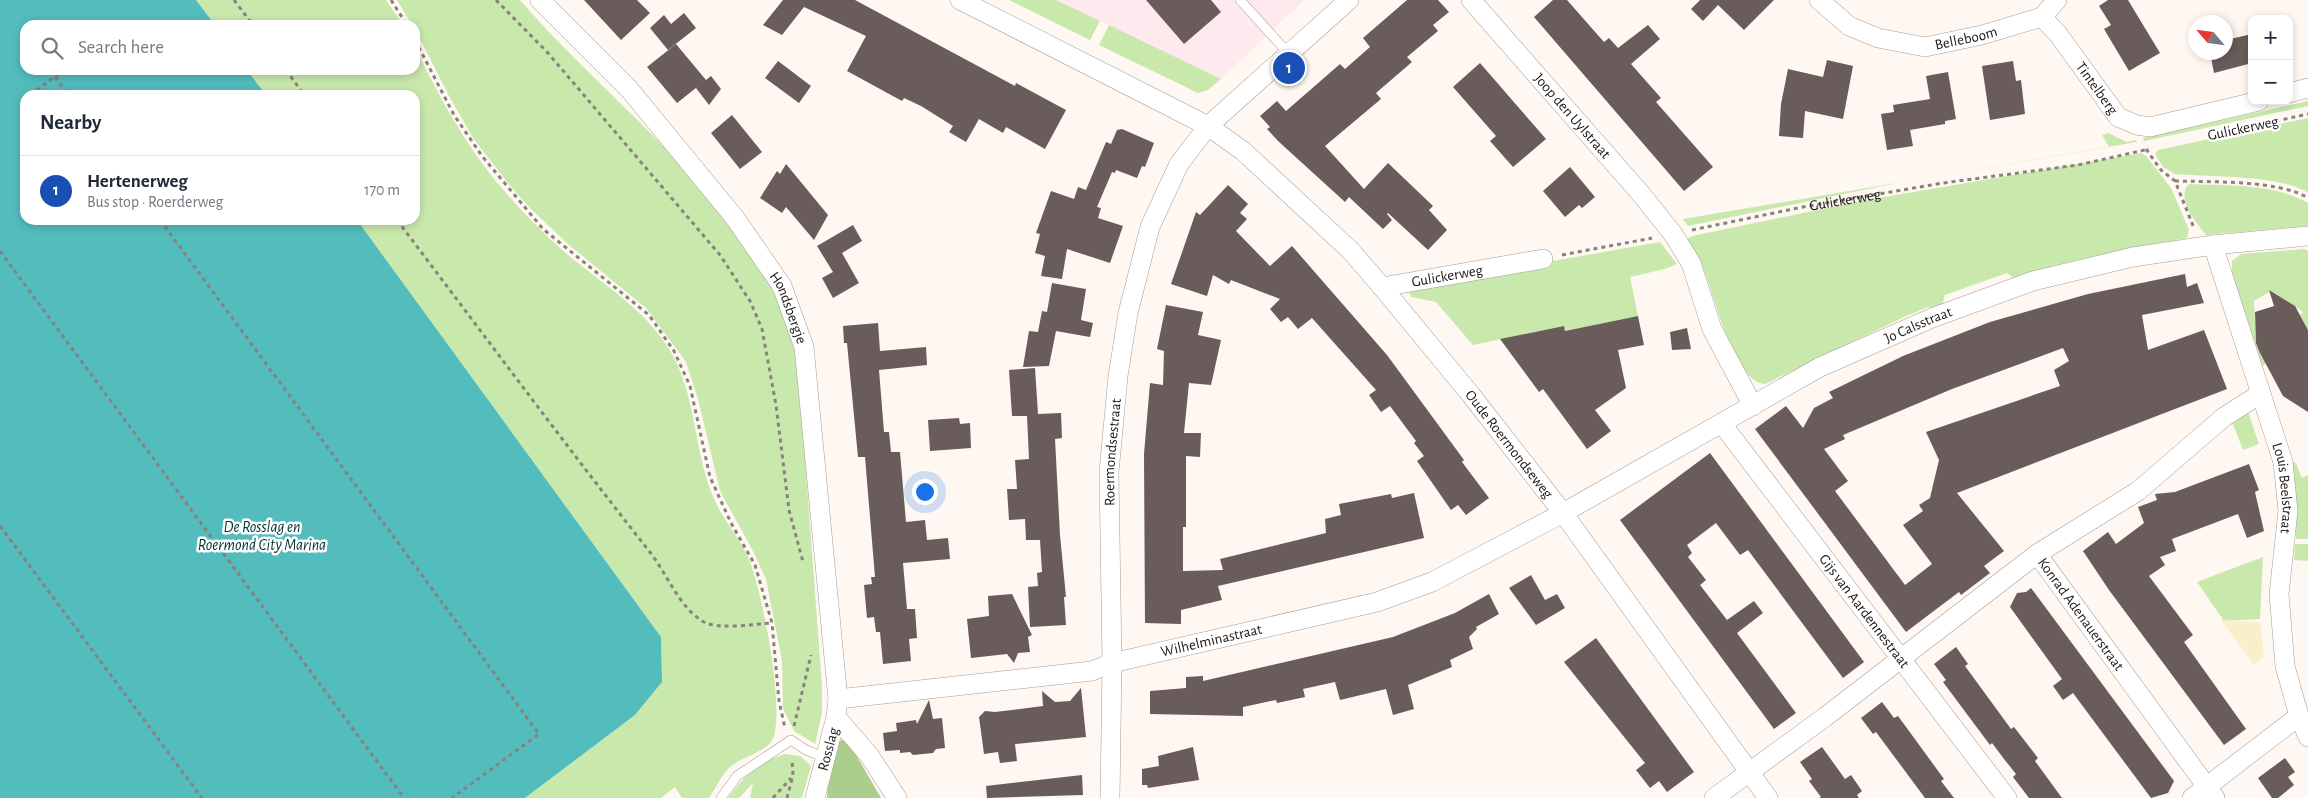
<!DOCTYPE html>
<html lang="en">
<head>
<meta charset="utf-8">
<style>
  :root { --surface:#fff; --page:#f6f6f7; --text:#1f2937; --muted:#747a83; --line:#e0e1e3; --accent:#1e6a6f }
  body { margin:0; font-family:"Alegreya Sans",sans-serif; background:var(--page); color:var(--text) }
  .controls { position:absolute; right:15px; top:15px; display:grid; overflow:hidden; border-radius:10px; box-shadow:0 2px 8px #0003 }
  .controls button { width:45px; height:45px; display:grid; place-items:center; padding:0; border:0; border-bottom:1px solid var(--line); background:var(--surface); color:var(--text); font:25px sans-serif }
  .compass { position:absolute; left:2188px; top:15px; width:45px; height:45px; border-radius:50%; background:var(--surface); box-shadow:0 2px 8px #0003; rotate:298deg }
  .you { position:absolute; left:924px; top:491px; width:18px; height:18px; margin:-12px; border:4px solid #fff; border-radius:50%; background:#1a73e8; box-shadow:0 0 0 8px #1a73e833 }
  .badge { display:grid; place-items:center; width:32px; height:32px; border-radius:50%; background:var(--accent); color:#fff; font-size:16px; font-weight:700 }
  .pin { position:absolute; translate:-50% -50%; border:2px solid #fff; box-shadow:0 1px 5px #0006 }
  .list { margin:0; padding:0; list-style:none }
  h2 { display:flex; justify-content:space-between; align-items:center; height:65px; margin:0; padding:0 20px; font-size:21px }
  h2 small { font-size:16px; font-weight:400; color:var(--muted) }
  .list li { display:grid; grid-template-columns:32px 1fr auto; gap:15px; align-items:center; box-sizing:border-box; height:70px; padding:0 20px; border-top:1px solid var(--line) }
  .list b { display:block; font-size:19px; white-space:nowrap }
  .list p { margin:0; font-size:16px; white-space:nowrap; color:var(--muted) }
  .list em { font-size:16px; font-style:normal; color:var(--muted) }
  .icon { flex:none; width:28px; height:28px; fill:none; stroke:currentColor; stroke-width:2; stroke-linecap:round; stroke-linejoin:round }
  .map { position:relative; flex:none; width:2308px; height:798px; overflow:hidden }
  .search { position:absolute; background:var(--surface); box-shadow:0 2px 8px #0003; left:20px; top:20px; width:400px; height:55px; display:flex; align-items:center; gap:12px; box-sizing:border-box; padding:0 18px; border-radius:15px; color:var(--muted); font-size:19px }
  .panel { position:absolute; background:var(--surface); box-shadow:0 2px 8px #0003; left:20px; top:90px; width:400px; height:135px; border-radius:15px }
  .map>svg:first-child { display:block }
  .industrial { fill:#fee9ee }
  .green { fill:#c9e9ac }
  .forest { fill:#acce8c }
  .sand { fill:#f9efca }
  .water { fill:#53bcbd }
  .building { fill:#6a5c5a; fill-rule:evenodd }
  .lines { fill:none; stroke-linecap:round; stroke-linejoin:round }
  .lane-casing { stroke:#a69c93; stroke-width:10 }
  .street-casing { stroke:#a69c93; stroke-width:20 }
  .path { stroke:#87827e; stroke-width:3; stroke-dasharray:4 4; stroke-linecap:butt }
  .lane { stroke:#fff; stroke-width:9 }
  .street { stroke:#fff; stroke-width:19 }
  .labels { text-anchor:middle; stroke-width:5; stroke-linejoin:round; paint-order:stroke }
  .street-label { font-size:15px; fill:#1b1714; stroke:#fff }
  .water-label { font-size:16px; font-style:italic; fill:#003233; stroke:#fff }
</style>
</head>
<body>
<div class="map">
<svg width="2308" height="798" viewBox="0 0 2308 798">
  <rect width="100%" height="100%" fill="#fef7f2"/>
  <path class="industrial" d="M1056 0H1304L1221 79Z"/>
  <path class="green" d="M196 0H386L403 25H215Z
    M397 0H520C612 107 746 198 792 337 796 350 797 365 799 378L822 686V713L815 744 794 731 783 708 782 661 766 579 753 551 720 491 698 399 686 362 646 308 569 245 529 207 507 182 473 138 449 96 415 29V25H412Z
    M1009 0H1056L1100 21 1090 40Z
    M1109 25 1221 79 1208 90 1198 93 1099 45Z
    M415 48C429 74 442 102 458 127 481 166 511 201 543 232 581 271 631 296 663 340 697 386 692 444 712 494 720 516 738 535 748 557 761 584 788 719 771 742 763 753 739 758 729 768 721 776 715 789 709 798H682L675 787 661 798H525L635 715 662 682 661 637 357 220H415V95H266L247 70H415Z
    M2308 101V106L2144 141 2143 138Z
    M2308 118V193C2282 175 2209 177 2175 174L2163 167 2155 154 2158 150Z
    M2108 133 2127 142 2136 140 2137 142 1902 182 1688 226 1683 219 2109 147 2102 135Z
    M2142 153 2147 157 2171 188 2189 230 2187 238 2073 261 2027 273 2017 281 2007 273 1945 295 1942 306 1937 309 1928 307 1906 316 1765 384C1734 382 1715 298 1705 273 1701 261 1694 250 1687 239L1692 236 1866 200Z
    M2189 184C2229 186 2273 183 2308 203V226L2206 235C2196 223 2175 197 2189 184Z
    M1660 242 1677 264 1665 269 1630 277 1638 316 1565 331 1564 326 1473 345 1436 302 1411 297 1406 287Z
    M2304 249 2308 251V330L2300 315 2303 312 2271 291 2254 301 2256 339 2273 359 2260 367 2227 273 2232 271V261L2241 254Z
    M2248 412 2259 444 2243 450 2231 419 2242 413Z
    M2291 461 2296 463 2302 478 2308 475V539H2296V503Z
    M2295 544H2308V561L2294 560Z
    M2263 557 2260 619 2224 621 2197 582Z
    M785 754 800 756 811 766 802 798H750L753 783 739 798H728C743 777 760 761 785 754Z"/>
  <path class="forest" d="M838 740 848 741 881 798H827L828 785Z"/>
  <path class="sand" d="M2221 620 2260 622 2264 657 2254 665Z"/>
  <path class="water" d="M0 0H196L215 25H25V70H247L266 95H25V220H357L661 637 662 682 635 715 525 798H0Z"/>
  <path class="building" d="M584 0H637L650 13 621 40Z
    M783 0H855L1015 86 1016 83 1066 110 1045 149 1006 127 1003 133 979 119 966 142 949 132 953 126 921 106 904 98 902 101 847 71 866 36 804 7 782 35 763 25Z
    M1146 0H1211L1221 12 1184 44Z
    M1407 0H1438L1449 12 1433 25 1438 31 1407 57 1412 62 1376 93 1381 99 1325 146 1364 189 1388 163 1433 206 1429 210 1447 230 1428 250 1388 213 1387 214 1392 220 1383 229 1349 197 1345 202 1278 141 1267 129 1270 127 1260 116 1277 101 1286 111 1340 64 1345 69 1370 47 1363 38Z
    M1553 0H1567L1604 42 1609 38 1618 48 1648 25 1660 39 1631 64 1661 98 1656 102 1713 167 1684 191 1534 17Z
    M1700 0H1774L1744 30 1718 5 1703 21 1691 9Z
    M2108 0H2128L2160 53 2129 71 2104 29 2111 25 2099 6Z
    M684 13 696 28 668 50 650 28 664 15 671 24Z
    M2252 34V63L2214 73 2210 52H2226V40Z
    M676 44 706 80 677 103 647 67Z
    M1827 60 1853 66 1843 119 1805 111 1803 138 1779 136 1781 104 1788 69 1823 77Z
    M778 61 811 86 799 103 765 78Z
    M2013 61 2016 81 2021 80 2025 114 1990 120 1982 66Z
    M1480 63 1546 139 1513 167 1490 141 1496 136 1453 87Z
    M1948 72 1956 119 1945 121V124L1910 130 1913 146 1887 150 1881 114 1894 112 1893 105 1930 99 1926 76Z
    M711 76 721 89 709 105 696 88Z
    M732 115 762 152 740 169 711 133Z
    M1122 129 1154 143 1145 167 1142 166 1137 178 1116 170 1115 173 1112 172 1097 207 1101 208 1098 218 1123 226 1110 263 1067 249 1062 279 1041 276 1045 256 1035 253 1040 234 1036 233 1051 191 1074 199 1078 187 1086 190 1106 142 1111 144 1117 130Z
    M786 164 828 215 814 240 786 207 782 213 760 198 777 171 780 174Z
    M1570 167 1595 197 1582 208 1579 205 1565 217 1543 191Z
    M1228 185 1248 204 1240 213 1247 219 1236 231 1270 266 1292 246 1387 355 1464 460 1462 462 1489 498 1466 515 1458 505 1451 510 1417 461 1424 456 1414 443 1416 441 1390 406 1381 412 1369 395 1376 390 1312 318 1298 329 1288 317 1281 322 1270 309 1280 299 1231 280 1229 284 1213 275 1207 296 1171 284 1196 212 1200 215Z
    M853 225 862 241 842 253 859 283 833 298 822 278 833 272 817 246Z
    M2185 274 2187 287 2197 283 2204 303 2142 315 2148 350 2204 330 2227 389 1957 493 2004 551 1984 566 1990 573 1961 595 1959 592 1906 632 1755 429 1786 406 1803 428 1814 408 1833 398 1829 392 1903 356 1990 322 2088 294ZM2063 348 2069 361 2054 370 2060 386 1926 432 1939 460 1933 485 1930 498 1919 505 1923 511 1903 525 1932 564 1905 585 1835 491 1848 481 1824 449 1845 439 1843 435 1952 389Z
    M1052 283 1086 289 1081 320 1093 323 1090 337 1056 331 1049 366 1023 367 1029 331 1038 332 1042 311 1047 312Z
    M2269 290 2295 306 2308 330V412L2283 396 2260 353 2256 343 2255 312 2274 306Z
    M1166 305 1203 312 1198 335 1221 340 1211 385 1189 383 1184 433H1201L1200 457 1186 456V527H1183V571L1223 570 1220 559 1326 533 1325 519 1341 515 1339 504 1391 494 1392 498 1414 493 1424 538 1218 586 1222 600 1181 610V624L1145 623 1144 454 1150 383 1163 385 1164 351 1157 349Z
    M1638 316 1644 345 1618 350 1626 388 1595 410 1611 431 1587 449 1543 389 1539 392 1500 339 1564 326 1565 331Z
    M878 323 880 351 926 347 927 365 879 370 884 432H889L891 452H900L906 522 925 520 927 540 948 538 950 559 903 563 907 609H915L917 638 909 639 911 661 883 664 880 632H876L874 617 867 618 864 585 872 584 871 577H875L865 457H858L847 343H844L843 326Z
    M1687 328 1691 349 1672 350 1670 332Z
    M1035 368 1038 414 1061 413 1062 438 1055 439 1060 535 1066 597H1064L1066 625 1030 627 1028 587 1038 586 1037 573 1042 572 1040 540H1026L1025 519 1009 520 1007 489H1017L1015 460 1029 459 1027 416H1012L1009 370Z
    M959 418 960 424 970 423 971 448 930 451 928 420Z
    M1710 453 1864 662 1843 678 1748 550 1740 555 1716 523 1687 545 1692 553 1688 557 1706 580 1700 585 1727 620 1754 601 1763 613 1737 633 1796 713 1774 729 1620 520Z
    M2249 464 2259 490 2255 492 2264 531 2247 538 2238 514 2172 539 2176 551 2160 557 2165 565 2149 576 2193 635 2184 642 2246 729 2224 745 2109 590 2083 551 2108 532 2116 544 2144 523 2138 507 2157 500 2155 494 2175 492Z
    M1531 575 1545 600 1557 594 1565 608 1536 625 1509 588Z
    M2031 588 2174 781 2168 793 2151 798 2073 693 2063 700 2053 686 2062 679 2010 607 2017 593 2026 592Z
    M1012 594 1032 635 1028 637 1030 652 1018 653 1014 663 1007 654 971 658 967 619 989 616 988 596Z
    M1489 594 1499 614 1476 627 1477 629 1469 637 1473 649 1450 660 1452 667 1408 685 1414 709 1393 715 1386 689 1340 700 1335 682 1303 689 1305 697 1277 703 1276 700 1243 707V716L1150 714V691L1186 688V677L1203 676V681L1393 637 1455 613Z
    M1596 638 1694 772 1667 792 1659 781 1650 788 1636 770 1645 763 1564 662Z
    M1956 647 1968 664 1965 666 2011 729 2014 727 2038 758 2035 761 2062 798H2029L2013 777 2016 774 2004 759 1992 743 1990 745 1943 682 1946 680 1934 664Z
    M1081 688 1086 737 1015 744 1017 761 1000 763 998 752 984 754 979 717 985 711 995 712 1043 706 1042 691 1055 702 1070 701Z
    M929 700 933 719 942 718 945 748 936 749 933 753 913 755 910 752 900 753V750L885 751 883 733 897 731 896 723 916 720 917 724Z
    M1882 702 1894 718 1898 716 1909 731 1944 779 1941 781 1954 798H1925L1876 732 1873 734 1861 718Z
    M1193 747 1199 780 1148 788 1147 785H1142V769L1159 766 1158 756Z
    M1822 747 1845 779 1851 775 1862 791 1857 795 1859 798H1819L1821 797 1809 781 1812 779 1800 762Z
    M2285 758 2295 772 2288 777 2294 785 2278 798H2272L2258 778Z
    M1082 775 1083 795 987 798 986 786Z"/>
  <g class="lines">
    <defs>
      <path id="lane" d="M1240 0 1289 54
        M721 798 737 776 791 740 806 750 826 758"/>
      <g id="street">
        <path id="s2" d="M540 0 629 89 735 218 782 286 804 347 838 699 836 717 815 798"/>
        <path id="s3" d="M960 0 1208 126 1243 151 1351 251 1382 287 1471 395 1563 513 1768 798"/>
        <path id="s4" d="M1471 0 1641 194 1673 234 1691 263 1712 329 1753 406"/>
        <path id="s5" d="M1819 0 1849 26 1878 38 1925 47 1982 35 2042 17 2057 0"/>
        <path id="s6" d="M2042 17 2058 34 2118 117 2137 125 2150 127 2259 101"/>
        <path d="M2289 93 2308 88"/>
        <path id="s7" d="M2213 245 2283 462 2288 511 2279 594 2285 666 2299 716 2308 737"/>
        <path id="s8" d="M1382 287 1543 259"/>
        <path id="s9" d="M1722 424 2007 798"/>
        <path id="s10" d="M838 699 1092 671 1112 663 1377 602 1432 582 1563 513 1820 367 1932 318 2033 281 2133 257 2213 245 2308 236"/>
        <path d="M836 717 869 755 897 798"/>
        <path id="s11" d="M1110 798 1112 663 1109 472 1118 376 1128 313 1150 227 1179 164 1208 126 1349 0"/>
        <path d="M1714 798 1825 717 2037 554"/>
        <path d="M2192 798 2299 716"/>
        <path d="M2215 798 2037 554 2138 491 2224 417 2260 394"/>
      </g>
    </defs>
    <use href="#lane" class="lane-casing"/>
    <use href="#street" class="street-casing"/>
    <g class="path">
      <path d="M234 0 253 25"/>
      <path d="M391 0 407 25"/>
      <path d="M496 0 548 53 720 255 750 301 762 329 776 405 789 510 803 562"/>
      <path d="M415 40 454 115 482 156 543 229 649 315 674 351 690 386 710 477 731 523 755 565 772 623 779 701 785 728"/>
      <path d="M286 70 304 95"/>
      <path d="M55 77 68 95"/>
      <path d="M30 95 64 70"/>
      <path d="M2221 133 2308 114"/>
      <path d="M2146 149 2161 170 2175 181 2194 228"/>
      <path d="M2175 181C2209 182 2280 180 2308 198"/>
      <path d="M160 220 539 734 452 798"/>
      <path d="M397 220C481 331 563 442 649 551 667 573 679 608 704 622 719 630 755 624 772 623"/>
      <path id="s1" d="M1692 230 1803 207 1943 183 2078 165 2149 149"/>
      <path d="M0 251 404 798"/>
      <path d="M1562 255 1652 238"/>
      <path d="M0 526 202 798"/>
      <path d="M794 726 811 655"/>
      <path d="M773 798 791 778"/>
      <path d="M787 798 793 775 792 760"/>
    </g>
    <use href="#lane" class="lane"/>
    <use href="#street" class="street"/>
  </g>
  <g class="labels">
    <g class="street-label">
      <text dy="5" stroke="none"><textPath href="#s5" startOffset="161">Belleboom</textPath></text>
      <text dy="5" stroke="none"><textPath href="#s6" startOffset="90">Tintelberg</textPath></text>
      <text dy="5" stroke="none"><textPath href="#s4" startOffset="154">Joop den Uylstraat</textPath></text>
      <text transform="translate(2243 128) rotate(-12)" y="5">Gulickerweg</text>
      <text dy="5" stroke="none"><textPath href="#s1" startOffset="156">Gulickerweg</textPath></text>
      <text dy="5" stroke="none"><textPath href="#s8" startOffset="66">Gulickerweg</textPath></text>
      <text dy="5" stroke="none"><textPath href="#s2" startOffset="398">Hondsbergje</textPath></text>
      <text dy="5" stroke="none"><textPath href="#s10" startOffset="1158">Jo Calsstraat</textPath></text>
      <text dy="5" stroke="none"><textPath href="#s3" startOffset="718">Oude Roermondseweg</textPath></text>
      <text dy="5" stroke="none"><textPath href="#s11" startOffset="346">Roermondsestraat</textPath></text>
      <text dy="5" stroke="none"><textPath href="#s7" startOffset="254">Louis Beelstraat</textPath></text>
      <text dy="5" stroke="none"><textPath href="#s9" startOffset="235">Gijs van Aardennestraat</textPath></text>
      <text transform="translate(2081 614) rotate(54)" y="5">Konrad Adenauerstraat</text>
      <text dy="5" stroke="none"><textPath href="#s10" startOffset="379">Wilhelminastraat</textPath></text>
      <text transform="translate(828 749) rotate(-75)" y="5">Rosslag</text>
    </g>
    <g class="water-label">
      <text x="262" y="532">De Rosslag en<tspan x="262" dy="18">Roermond City Marina</tspan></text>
    </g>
  </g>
</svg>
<div class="controls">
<button>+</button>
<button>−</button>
</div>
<svg class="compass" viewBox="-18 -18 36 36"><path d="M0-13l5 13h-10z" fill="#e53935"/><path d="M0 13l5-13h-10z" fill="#747a83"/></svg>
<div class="you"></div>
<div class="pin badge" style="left:1289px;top:68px;background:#1a4fb4">1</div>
<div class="search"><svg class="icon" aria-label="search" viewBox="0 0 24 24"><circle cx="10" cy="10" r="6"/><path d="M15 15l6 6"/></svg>Search here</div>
<section class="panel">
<h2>Nearby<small></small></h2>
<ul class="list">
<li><span class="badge" style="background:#1a4fb4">1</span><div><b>Hertenerweg</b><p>Bus stop · Roerderweg</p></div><em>170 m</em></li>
</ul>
</section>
</div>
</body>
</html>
